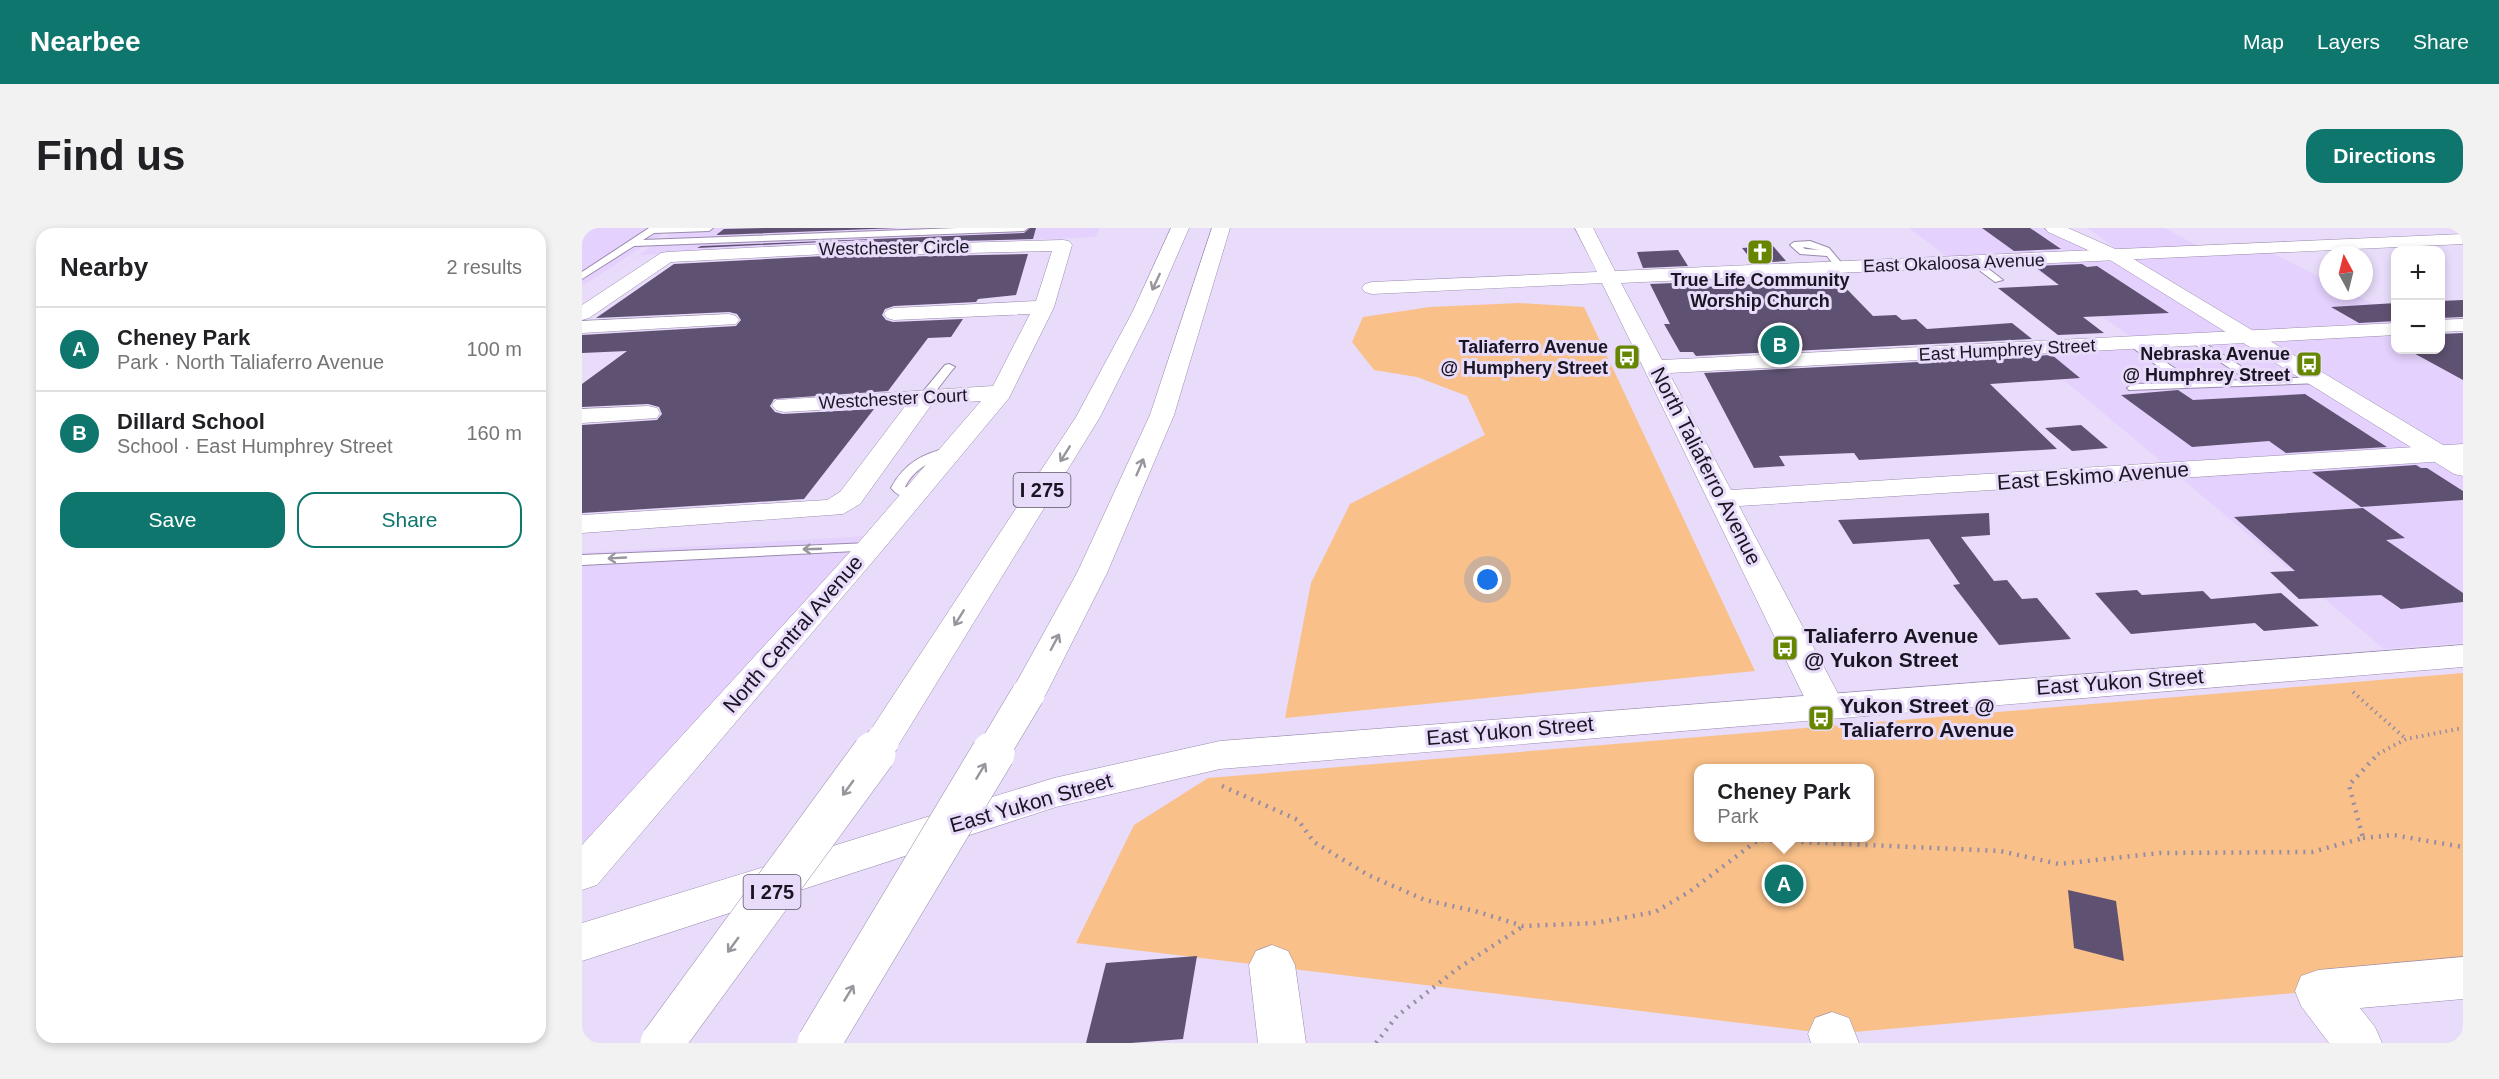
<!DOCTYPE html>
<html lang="en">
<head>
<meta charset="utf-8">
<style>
  :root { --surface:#fff; --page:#f2f2f2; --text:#202124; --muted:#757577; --line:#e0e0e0; --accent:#0f766e }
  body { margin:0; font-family:Helvetica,sans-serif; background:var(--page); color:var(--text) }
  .controls { position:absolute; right:18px; top:18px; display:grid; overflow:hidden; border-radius:12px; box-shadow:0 3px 9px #0003 }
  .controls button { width:54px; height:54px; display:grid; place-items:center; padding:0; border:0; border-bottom:2px solid var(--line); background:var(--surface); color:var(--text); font:30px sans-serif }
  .compass { position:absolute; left:1737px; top:18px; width:54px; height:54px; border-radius:50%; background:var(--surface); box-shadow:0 3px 9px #0003; rotate:353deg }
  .you { position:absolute; left:906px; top:352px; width:21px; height:21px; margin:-15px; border:4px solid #fff; border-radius:50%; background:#1a73e8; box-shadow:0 0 0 9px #1a73e833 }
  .badge { display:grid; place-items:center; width:39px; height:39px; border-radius:50%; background:var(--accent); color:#fff; font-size:20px; font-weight:700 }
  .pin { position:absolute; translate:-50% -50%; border:3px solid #fff; box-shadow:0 2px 6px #0006 }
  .popup { position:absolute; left:1112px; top:536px; width:180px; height:78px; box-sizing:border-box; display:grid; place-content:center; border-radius:12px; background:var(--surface); filter:drop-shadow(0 2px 4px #0005); font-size:20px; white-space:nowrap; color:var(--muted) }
  .popup b { font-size:22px; color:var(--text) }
  .popup::after { content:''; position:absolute; left:50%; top:100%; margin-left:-12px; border:12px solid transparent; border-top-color:var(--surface) }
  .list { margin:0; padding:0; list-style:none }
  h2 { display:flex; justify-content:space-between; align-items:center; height:78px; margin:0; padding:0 24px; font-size:26px }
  h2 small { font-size:20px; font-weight:400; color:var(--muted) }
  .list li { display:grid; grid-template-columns:39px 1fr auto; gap:18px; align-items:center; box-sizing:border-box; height:84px; padding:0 24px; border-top:2px solid var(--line) }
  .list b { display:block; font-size:22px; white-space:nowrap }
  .list p { margin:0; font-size:20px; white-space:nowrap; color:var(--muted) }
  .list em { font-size:20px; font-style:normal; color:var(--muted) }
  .actions { display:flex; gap:12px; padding:18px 24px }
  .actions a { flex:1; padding:14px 0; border:2px solid var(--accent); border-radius:18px; text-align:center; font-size:21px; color:var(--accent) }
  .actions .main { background:var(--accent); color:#fff }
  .map { position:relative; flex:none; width:1881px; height:815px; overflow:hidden; border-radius:18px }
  header { display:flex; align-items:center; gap:36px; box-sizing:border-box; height:84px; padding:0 30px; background:var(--accent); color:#fff }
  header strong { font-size:28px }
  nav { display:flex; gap:33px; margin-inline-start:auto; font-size:21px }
  .intro { display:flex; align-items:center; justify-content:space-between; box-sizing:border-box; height:144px; padding:0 36px }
  h1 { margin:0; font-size:42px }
  .button { padding:15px 27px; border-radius:18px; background:var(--accent); color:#fff; font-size:21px; font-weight:700 }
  main { display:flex; gap:36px; padding:0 36px }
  aside { flex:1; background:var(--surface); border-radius:18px; box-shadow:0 3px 9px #0003 }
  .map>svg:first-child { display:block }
  .built { fill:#e4d1fd }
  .green { fill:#f9c089; fill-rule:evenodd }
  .building { fill:#5f5171 }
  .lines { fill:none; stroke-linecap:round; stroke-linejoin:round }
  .service-casing { stroke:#9a8bad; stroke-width:2 }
  .minor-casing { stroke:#9a8bad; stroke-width:1 }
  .tertiary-casing { stroke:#9a8bad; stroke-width:1 }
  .primary-casing { stroke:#9a8bad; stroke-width:1 }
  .motorway-casing { stroke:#9a8bad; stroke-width:1 }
  .path-far1 { stroke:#968da4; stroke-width:4; stroke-dasharray:1.5 4.5; stroke-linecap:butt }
  .path { stroke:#968da4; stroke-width:4.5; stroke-dasharray:2 6; stroke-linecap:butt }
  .service { fill:#fff; fill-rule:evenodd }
  .minor { fill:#fff; fill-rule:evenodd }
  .tertiary { fill:#fff; fill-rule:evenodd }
  .primary { fill:#fff; fill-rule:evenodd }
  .motorway { fill:#fff; fill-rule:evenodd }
  .motorway-bridge-far1-casing { stroke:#9a8bad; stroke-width:34; stroke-linecap:butt }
  .motorway-bridge-casing { stroke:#9a8bad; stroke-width:44; stroke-linecap:butt }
  .motorway-bridge-far1 { stroke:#fff; stroke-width:33 }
  .motorway-bridge { stroke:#fff; stroke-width:43 }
  .oneway { stroke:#98969c }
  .labels { text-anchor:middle; stroke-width:6; stroke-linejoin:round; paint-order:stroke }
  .far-street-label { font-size:18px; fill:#1a1522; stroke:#e8dcfa }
  .far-poi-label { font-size:18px; font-weight:bold; fill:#1a1522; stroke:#e8dcfa; text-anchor:end }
  .shield { fill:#e8dcfa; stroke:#585163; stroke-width:1.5 }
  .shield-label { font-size:20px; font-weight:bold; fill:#1a1522 }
  .street-label { font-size:21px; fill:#1a1522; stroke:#e8dcfa }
  .poi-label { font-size:21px; font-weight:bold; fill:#1a1522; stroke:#e8dcfa; text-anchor:start }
</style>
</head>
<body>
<header>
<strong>Nearbee</strong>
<nav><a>Map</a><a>Layers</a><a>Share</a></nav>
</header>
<div class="intro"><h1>Find us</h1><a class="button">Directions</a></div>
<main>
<aside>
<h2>Nearby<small>2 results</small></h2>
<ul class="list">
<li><span class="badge">A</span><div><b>Cheney Park</b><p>Park · North Taliaferro Avenue</p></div><em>100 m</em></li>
<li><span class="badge">B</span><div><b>Dillard School</b><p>School · East Humphrey Street</p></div><em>160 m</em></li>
</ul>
<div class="actions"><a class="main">Save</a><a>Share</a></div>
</aside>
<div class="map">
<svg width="1881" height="815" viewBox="0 0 1881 815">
  <rect width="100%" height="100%" fill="#e8dcfa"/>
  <path class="built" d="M0 0H90L0 58Z
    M97 0H518L513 9 58 27 0 65Z
    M1327 0H1464L1518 25 1368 31Z
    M1506 0H1582L1620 20 1538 24Z
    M1688 24 1746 53V63H1766L1813 87V96L1671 104 1548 31Z
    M1532 32 1652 105 1550 110 1445 35Z
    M1813 106 1814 122 1881 120V217L1859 218 1687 114Z
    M1667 115 1837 220 1581 235 1451 126Z
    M1859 234 1881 247V415L1802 421 1599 250Z
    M284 308 0 622V325Z"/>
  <path class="green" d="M937 75 1002 79 1173 443 703 490 729 355 768 276 903 207 885 168 835 149 792 142 770 114 781 89 848 79Z
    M1881 445V750L1250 806 494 715 552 597 626 550ZM1116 540H1288V610H1116Z"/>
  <path class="building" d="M182 0H316L134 7 142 1Z
    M448 0H454L451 11 304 15 282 12 115 20 119 18 442 5Z
    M1400 0H1448L1479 21 1432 23Z
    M1191 18 1204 33 1172 35 1160 20Z
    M1096 22 1106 38 1061 40 1055 24Z
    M282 26 304 29 446 26 434 67 396 71 394 74 312 78 303 81 300 87 304 92 311 94 381 91 369 109 346 110 306 163 192 171 188 178 193 184 201 186 292 181 222 271 0 285V197L75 192 80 186 77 179 66 176 0 179V156L45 123 0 125V107L154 98 159 92 155 86 147 84 14 90 92 36Z
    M1500 36 1505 39 1515 38 1587 85 1501 89 1522 105 1476 107 1416 60 1477 57 1452 38Z
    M1218 49 1224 55 1258 54 1291 88 1314 87 1320 92 1334 91 1345 101 1430 95 1450 111 1114 128 1111 124H1098L1082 96H1088L1068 56 1117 54 1121 59 1189 55 1185 50Z
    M1881 72V89L1858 90V73Z
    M1814 75V93L1777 95 1749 79Z
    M1881 105V152L1826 122H1858V106Z
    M1470 127 1498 150 1408 156 1475 221 1277 232 1272 225 1197 228 1203 238 1172 240 1122 145Z
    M1596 162 1611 172 1723 166 1805 219 1704 225 1687 213 1610 219 1539 167Z
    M1499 197 1526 220 1490 223 1463 200Z
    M1834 237 1839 240H1845L1881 263V272L1779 279 1730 244Z
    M1781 280 1823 310 1804 312 1881 365V374L1819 381 1799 367 1717 371 1688 344 1713 343 1652 289Z
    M1407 285 1408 307 1379 309 1412 353 1425 352 1440 371 1455 370 1489 411 1417 417 1371 357 1378 356 1347 311 1271 316 1256 292Z
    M1555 362 1560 367 1621 363 1629 371 1699 365 1737 398 1682 403 1673 395 1549 406 1513 365Z
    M1486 662 1534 673 1542 733 1492 720Z
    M615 728 601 811 549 815H504L524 735Z"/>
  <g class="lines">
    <defs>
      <path id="service" d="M67 0H131L127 3 72 5 61 12 375 0H446L442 3 52 18 0 51V44Z
        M1228 13 1247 20 1263 39 1261 41H1255L1245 28 1218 26 1208 17 1212 14ZM1221 19 1238 22 1223 21Z
        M1389 32H1395L1421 52 1413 54 1389 36Z
        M1613 109 1679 151 1739 149 1745 152 1739 155 1547 162 1545 160 1551 156 1599 155 1547 117V113L1551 112 1613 154 1665 152 1609 114V110Z
        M367 136 373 139 371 141 347 172H339V166L363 137Z
        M370 219 376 223 375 226C352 231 334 238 323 259L339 263 341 266 339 269C328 272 316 269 309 260 323 234 342 225 370 219Z
        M288 315 293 316 295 319 293 322 0 337V327Z"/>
      <path id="minor" d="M993 0H1011L1033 43 1881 6V16L1039 55 1080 132 1814 95V107L1087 145 1149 262 1881 216V232L1157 278 1262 477 1257 486 1244 489 1231 486 1226 477 1020 55 790 66 783 64 780 60 783 56 790 54 1015 44Z
        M481 12 487 13 490 17 472 79 427 170 298 325 15 657 0 662V617L278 313 399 173 350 176 278 276 261 286 0 305V287L245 272 258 264 324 177 202 184 194 182 190 177 194 172 411 158 448 86 312 92 305 90 302 86 305 82 312 80 454 73 470 23 304 27 282 24 89 34 7 90 0 92V77L79 25 85 24 282 14 304 17Z
        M147 86 154 88 157 92 154 96 0 105V93Z
        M1881 91V103L1858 104V92Z
        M66 178 75 180 78 185 75 190 0 195V181Z
        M690 717 706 723 713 737 724 815H676L667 737 674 723Z
        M1881 729V771L1778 780 1793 799 1800 815H1747L1719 778 1713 763 1719 748 1736 742Z
        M1250 784 1267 790 1277 815H1229L1226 806 1233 790Z"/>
      <path id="tertiary" d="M1881 417V439L638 541 474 579 0 733V695L472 550 638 513Z"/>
      <path id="primary" d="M1463 0H1486L1540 24 1881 229V248L1872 246 1528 32 1466 4Z"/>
      <path id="motorway" d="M589 0H607L570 85 518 189 314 521 301 525 288 521 282 512 288 503 494 189 550 85Z
        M630 0H648L592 187 525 345 464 466 458 474 446 478 434 474 428 466 495 345 568 187Z"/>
    </defs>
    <use href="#service" class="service-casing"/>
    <use href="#minor" class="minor-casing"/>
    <use href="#tertiary" class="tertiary-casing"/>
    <use href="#primary" class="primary-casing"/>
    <use href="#motorway" class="motorway-casing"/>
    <path class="path-far1" d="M1771 464 1824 511
      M1796 526 1824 511 1881 500"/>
    <path class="path" d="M640 558 716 592 732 614 786 647 843 672 893 683 941 698 1013 695 1073 684 1107 664 1176 612 1418 623 1477 636 1578 625 1730 624 1781 610 1767 557 1797 525
      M1781 610 1811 607 1881 619
      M794 815 815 788 875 741 940 699"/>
    <use href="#service" class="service"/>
    <use href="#minor" class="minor"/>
    <use href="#tertiary" class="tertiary"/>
    <use href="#primary" class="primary"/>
    <use href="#motorway" class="motorway"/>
    <defs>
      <path id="motorway-bridge-far1" d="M291 526 301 512
        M410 526 446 466"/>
      <path id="motorway-bridge" d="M80 815 292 525
        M237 815 411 525"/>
    </defs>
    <use href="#motorway-bridge-far1" class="motorway-bridge-far1-casing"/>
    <use href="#motorway-bridge" class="motorway-bridge-casing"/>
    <use href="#motorway-bridge-far1" class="motorway-bridge-far1"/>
    <use href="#motorway-bridge" class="motorway-bridge"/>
  </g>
  <defs><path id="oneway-shaft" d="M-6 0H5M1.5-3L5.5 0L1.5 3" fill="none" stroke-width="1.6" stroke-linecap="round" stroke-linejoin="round" transform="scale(1.5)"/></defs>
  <g class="oneway">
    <use href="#oneway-shaft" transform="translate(574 54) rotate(115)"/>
    <use href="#oneway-shaft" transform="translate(483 226) rotate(122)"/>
    <use href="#oneway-shaft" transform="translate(558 239) rotate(-67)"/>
    <use href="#oneway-shaft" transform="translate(230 321) rotate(178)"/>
    <use href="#oneway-shaft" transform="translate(35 330) rotate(177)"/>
    <use href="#oneway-shaft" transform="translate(377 390) rotate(122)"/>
    <use href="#oneway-shaft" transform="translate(473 414) rotate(-62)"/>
    <use href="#oneway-shaft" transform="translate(399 543) rotate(-59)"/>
    <use href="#oneway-shaft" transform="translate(266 560) rotate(126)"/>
    <use href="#oneway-shaft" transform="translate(151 717) rotate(126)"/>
    <use href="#oneway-shaft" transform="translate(267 765) rotate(-59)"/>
  </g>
  <defs>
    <symbol id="church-square" viewBox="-11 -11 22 22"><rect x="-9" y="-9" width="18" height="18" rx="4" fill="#668600" stroke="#e8dcfa"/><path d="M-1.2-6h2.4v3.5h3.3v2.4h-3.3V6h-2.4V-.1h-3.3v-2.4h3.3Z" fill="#fff"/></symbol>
    <symbol id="bus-square" viewBox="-11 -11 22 22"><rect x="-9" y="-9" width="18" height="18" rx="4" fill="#668600" stroke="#e8dcfa"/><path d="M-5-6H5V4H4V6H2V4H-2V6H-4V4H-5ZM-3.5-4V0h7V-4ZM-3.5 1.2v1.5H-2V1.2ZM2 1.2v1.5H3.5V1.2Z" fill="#fff"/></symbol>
  </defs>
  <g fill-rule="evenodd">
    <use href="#church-square" x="1163" y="9" width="30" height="30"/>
    <use href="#bus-square" x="1030" y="114" width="30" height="30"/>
    <use href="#bus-square" x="1712" y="121" width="30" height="30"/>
    <use href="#bus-square" x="1188" y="405" width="30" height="30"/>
    <use href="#bus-square" x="1224" y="475" width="30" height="30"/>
  </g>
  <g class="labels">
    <g class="far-street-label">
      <text transform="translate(312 20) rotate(-1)" y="6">Westchester Circle</text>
      <text transform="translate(1372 35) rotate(-2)" y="6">East Okaloosa Avenue</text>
      <text transform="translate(1425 122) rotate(-3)" y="6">East Humphrey Street</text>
      <text transform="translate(311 171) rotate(-3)" y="6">Westchester Court</text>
    </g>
    <g class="far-poi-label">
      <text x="1178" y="58" text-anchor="middle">True Life Community<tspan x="1178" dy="21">Worship Church</tspan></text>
      <text x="1026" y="125">Taliaferro Avenue<tspan x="1026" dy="21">@ Humphery Street</tspan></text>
      <text x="1708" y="132">Nebraska Avenue<tspan x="1708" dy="21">@ Humphrey Street</tspan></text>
    </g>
    <g class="shield">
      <rect x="431.5" y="245" width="57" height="34" rx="4.5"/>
      <rect x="161.5" y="647" width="57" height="34" rx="4.5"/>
    </g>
    <g class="shield-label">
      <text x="460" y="269">I 275</text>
      <text x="190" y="671">I 275</text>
    </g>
    <g class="street-label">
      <text transform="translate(1124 238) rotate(63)" y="7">North Taliaferro Avenue</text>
      <text transform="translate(1511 248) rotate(-4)" y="7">East Eskimo Avenue</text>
      <text transform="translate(211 406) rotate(-49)" y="7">North Central Avenue</text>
      <text transform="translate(1538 454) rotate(-4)" y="7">East Yukon Street</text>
      <text transform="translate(928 503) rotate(-5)" y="7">East Yukon Street</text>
      <text transform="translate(449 575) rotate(-16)" y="7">East Yukon Street</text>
    </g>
    <g class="poi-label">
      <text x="1222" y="415">Taliaferro Avenue<tspan x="1222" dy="24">@ Yukon Street</tspan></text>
      <text x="1258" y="485">Yukon Street @<tspan x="1258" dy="24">Taliaferro Avenue</tspan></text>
    </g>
  </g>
</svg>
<div class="controls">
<button>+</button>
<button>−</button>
</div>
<svg class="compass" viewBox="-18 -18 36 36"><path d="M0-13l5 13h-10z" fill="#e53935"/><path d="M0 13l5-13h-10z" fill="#757577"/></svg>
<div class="you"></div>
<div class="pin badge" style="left:1202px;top:656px">A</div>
<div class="popup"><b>Cheney Park</b>Park</div>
<div class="pin badge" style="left:1198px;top:117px">B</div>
</div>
</main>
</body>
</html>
